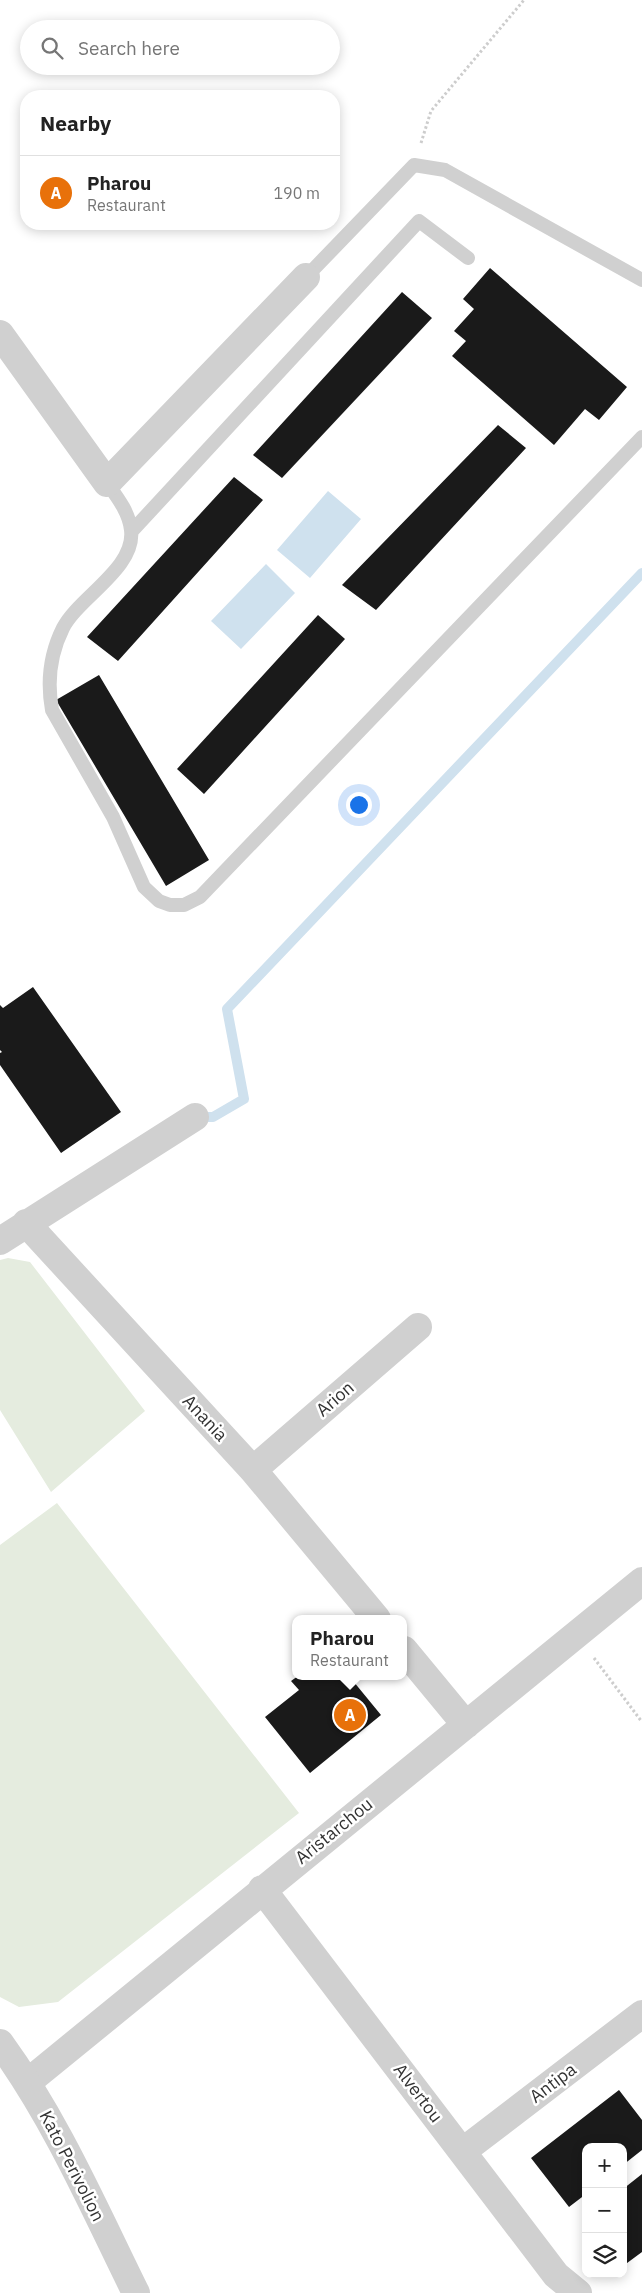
<!DOCTYPE html>
<html lang="en">
<head>
<meta charset="utf-8">
<style>
  :root { --surface:#fff; --page:#f6f6f6; --text:#222; --muted:#767676; --line:#e0e0e0; --accent:#0b8043 }
  body { margin:0; font-family:"IBM Plex Sans",sans-serif; background:var(--page); color:var(--text) }
  .controls { position:absolute; right:15px; bottom:15px; display:grid; overflow:hidden; border-radius:10px; box-shadow:0 2px 12px #0003 }
  .controls button { width:45px; height:45px; display:grid; place-items:center; padding:0; border:0; border-bottom:1px solid var(--line); background:var(--surface); color:var(--text); font:25px sans-serif }
  .you { position:absolute; left:358px; top:804px; width:18px; height:18px; margin:-12px; border:4px solid #fff; border-radius:50%; background:#1a73e8; box-shadow:0 0 0 8px #1a73e833 }
  .badge { display:grid; place-items:center; width:32px; height:32px; border-radius:50%; background:var(--accent); color:#fff; font-size:16px; font-weight:700 }
  .pin { position:absolute; translate:-50% -50%; border:2px solid #fff; box-shadow:0 1px 5px #0006 }
  .popup { position:absolute; left:292px; top:1615px; width:115px; height:65px; box-sizing:border-box; display:grid; place-content:center; border-radius:10px; background:var(--surface); filter:drop-shadow(0 1px 4px #0005); font-size:16px; white-space:nowrap; color:var(--muted) }
  .popup b { font-size:19px; color:var(--text) }
  .popup::after { content:''; position:absolute; left:50%; top:100%; margin-left:-10px; border:10px solid transparent; border-top-color:var(--surface) }
  .list { margin:0; padding:0; list-style:none }
  h2 { display:flex; justify-content:space-between; align-items:center; height:65px; margin:0; padding:0 20px; font-size:21px }
  h2 small { font-size:16px; font-weight:400; color:var(--muted) }
  .list li { display:grid; grid-template-columns:32px 1fr auto; gap:15px; align-items:center; box-sizing:border-box; height:75px; padding:0 20px; border-top:1px solid var(--line) }
  .list b { display:block; font-size:19px; white-space:nowrap }
  .list p { margin:0; font-size:16px; white-space:nowrap; color:var(--muted) }
  .list em { font-size:16px; font-style:normal; color:var(--muted) }
  .icon { flex:none; width:28px; height:28px; fill:none; stroke:currentColor; stroke-width:2; stroke-linecap:round; stroke-linejoin:round }
  .map { position:relative; flex:none; width:642px; height:2293px; overflow:hidden }
  .search { position:absolute; background:var(--surface); box-shadow:0 2px 12px #0003; left:20px; top:20px; width:320px; height:55px; display:flex; align-items:center; gap:12px; box-sizing:border-box; padding:0 18px; border-radius:28px; color:var(--muted); font-size:19px }
  .panel { position:absolute; background:var(--surface); box-shadow:0 2px 12px #0003; left:20px; top:90px; width:320px; height:140px; border-radius:20px }
  .map>svg:first-child { display:block }
  .green { fill:#e5ecdf }
  .water { fill:#cfe1ee }
  .lines { fill:none; stroke-linecap:round; stroke-linejoin:round }
  .stream { stroke:#cfe1ee; stroke-width:10 }
  .building { fill:#1a1a1a }
  .path { stroke:#cdcdcd; stroke-width:3; stroke-dasharray:2.5 2.5; stroke-linecap:butt }
  .service { stroke:#d0d0d0; stroke-width:14 }
  .minor { stroke:#d0d0d0; stroke-width:28 }
  .tertiary { stroke:#d0d0d0; stroke-width:28 }
  .labels { text-anchor:middle; stroke-width:5; stroke-linejoin:round; paint-order:stroke }
  .street-label { font-size:18px; fill:#333; stroke:#fff }
</style>
</head>
<body>
<div class="map">
<svg width="642" height="2293" viewBox="0 0 642 2293">
  <rect width="100%" height="100%" fill="#fff"/>
  <path class="green" d="M8 1258 30 1262 145 1411 51 1492 0 1410V1260Z
    M57 1503 299 1813 58 2002 19 2007 0 1997V1545Z"/>
  <path class="water" d="M328 491 361 519 310 578 277 550Z
    M266 564 295 593 241 649 211 621Z"/>
  <g class="lines">
    <path class="stream" d="M196 1117H213L244 1099 227 1009 642 573"/>
  </g>
  <path class="building" d="M490 268 627 387 599 420 585 409 554 445 452 356 466 341 454 331 474 309 463 299Z
    M402 292 432 318 282 478 253 455Z
    M498 425 526 448 376 610 342 585Z
    M234 477 263 500 118 661 87 637Z
    M318 615 345 639 204 794 177 769Z
    M99 675 209 860 166 886 56 700Z
    M33 987 121 1112 61 1153 0 1065V1053L2 1052 0 1050V1005L3 1008Z
    M298 1676 323 1678 349 1676 381 1715 310 1773 265 1717 299 1690 291 1681Z
    M619 2090 642 2120V2150L623 2165V2147H586V2194L569 2207 531 2158Z
    M642 2174V2252L623 2266V2189Z"/>
  <g class="lines">
    <path class="path" d="M421 143 431 111 524 0
      M594 1658 642 1722"/>
    <path class="service" d="M306 277 414 165 445 170 642 280
      M107 483C117 497 129 512 131 530 136 568 79 597 63 628 50 654 47 682 52 710L113 817 144 887 159 901 170 905H184L200 897 642 437
      M132 531 419 221 468 258"/>
    <path class="minor" d="M0 334 107 483 306 277
      M26 1223 253 1470 377 1619
      M0 1241 195 1117
      M253 1470 418 1327
      M404 1650 466 1725
      M262 1889 556 2275 578 2293
      M28 2082 642 1581
      M463 2151 642 2014"/>
    <path class="tertiary" d="M0 2043C56 2120 94 2208 136 2293"/>
  </g>
  <g class="labels">
    <g class="street-label">
      <text transform="translate(335 1399) rotate(-41)" y="6">Arion</text>
      <text transform="translate(205 1418) rotate(47)" y="6">Anania</text>
      <text transform="translate(334 1831) rotate(-39)" y="6">Aristarchou</text>
      <text transform="translate(553 2083) rotate(-37)" y="6">Antipa</text>
      <text transform="translate(418 2093) rotate(53)" y="6">Alvertou</text>
      <text transform="translate(72 2166) rotate(63)" y="6">Kato Perivolion</text>
    </g>
  </g>
</svg>
<div class="controls">
<button>+</button>
<button>−</button>
<button><svg class="icon" aria-label="layers" viewBox="0 0 24 24"><path d="M12 4l9 5-9 5-9-5zM3 14l9 5 9-5"/></svg></button>
</div>
<div class="you"></div>
<div class="pin badge" style="left:350px;top:1715px;background:#e8710a">A</div>
<div class="popup"><b>Pharou</b>Restaurant</div>
<div class="search"><svg class="icon" aria-label="search" viewBox="0 0 24 24"><circle cx="10" cy="10" r="6"/><path d="M15 15l6 6"/></svg>Search here</div>
<section class="panel">
<h2>Nearby<small></small></h2>
<ul class="list">
<li><span class="badge" style="background:#e8710a">A</span><div><b>Pharou</b><p>Restaurant</p></div><em>190 m</em></li>
</ul>
</section>
</div>
</body>
</html>
